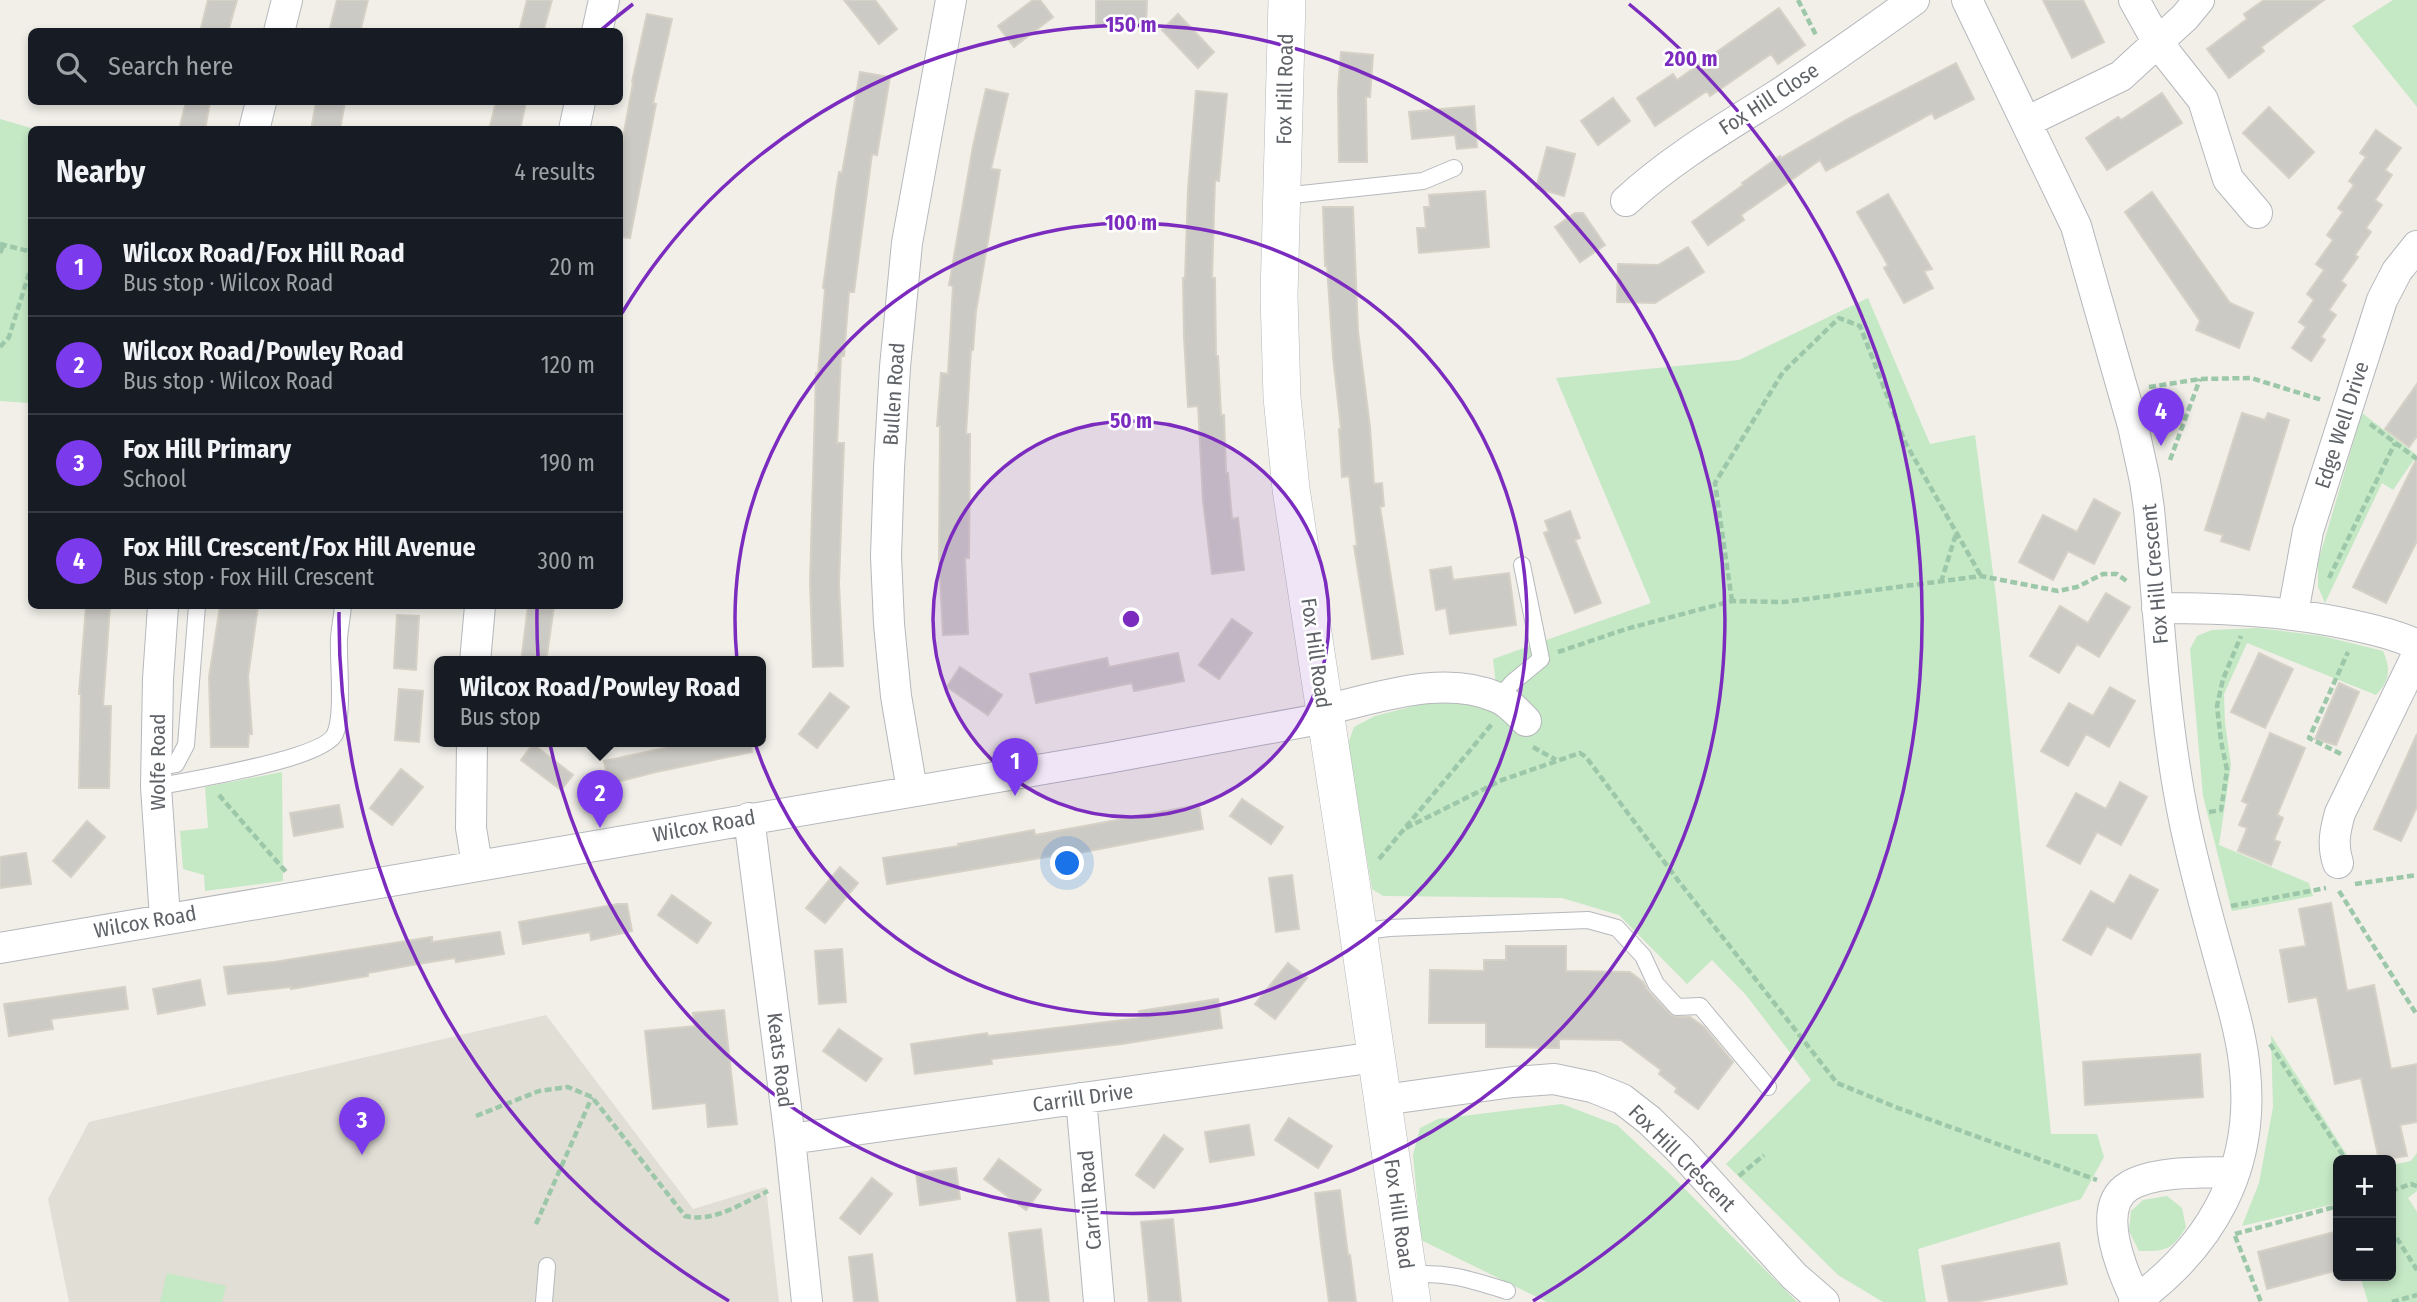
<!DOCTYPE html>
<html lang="en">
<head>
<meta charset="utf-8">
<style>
  :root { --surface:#171b24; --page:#242831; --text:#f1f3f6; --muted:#9ea1a6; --line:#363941; --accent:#7c3aed }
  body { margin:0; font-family:"Fira Sans Condensed",sans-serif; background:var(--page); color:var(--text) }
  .controls { position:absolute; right:21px; bottom:21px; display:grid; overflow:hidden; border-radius:10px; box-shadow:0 4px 10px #0003 }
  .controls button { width:63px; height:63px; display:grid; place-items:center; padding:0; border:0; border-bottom:2px solid var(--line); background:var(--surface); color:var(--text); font:35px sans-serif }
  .you { position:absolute; left:1068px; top:864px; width:24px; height:24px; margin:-18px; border:5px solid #fff; border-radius:50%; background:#1a73e8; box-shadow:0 0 0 10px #1a73e833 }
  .badge { display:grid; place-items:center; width:46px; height:46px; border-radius:50%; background:var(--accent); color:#fff; font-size:23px; font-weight:700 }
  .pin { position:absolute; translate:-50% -58px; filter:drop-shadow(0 2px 4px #0008) }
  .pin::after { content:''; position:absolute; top:37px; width:24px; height:21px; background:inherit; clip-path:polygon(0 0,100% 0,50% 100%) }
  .popup { position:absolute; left:434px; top:656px; width:332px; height:91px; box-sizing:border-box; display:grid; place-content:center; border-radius:10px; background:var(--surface); filter:drop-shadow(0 2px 5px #0005); font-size:23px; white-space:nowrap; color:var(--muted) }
  .popup b { font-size:26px; color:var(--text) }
  .popup::after { content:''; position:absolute; left:50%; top:100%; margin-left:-14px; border:14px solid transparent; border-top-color:var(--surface) }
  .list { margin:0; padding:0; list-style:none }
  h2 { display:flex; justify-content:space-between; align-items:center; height:91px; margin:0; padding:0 28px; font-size:30px }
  h2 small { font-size:23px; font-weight:400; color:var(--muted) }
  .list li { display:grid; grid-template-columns:46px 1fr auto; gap:21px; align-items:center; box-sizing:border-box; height:98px; padding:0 28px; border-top:2px solid var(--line) }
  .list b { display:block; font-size:26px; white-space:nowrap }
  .list p { margin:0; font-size:23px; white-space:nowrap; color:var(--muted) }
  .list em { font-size:23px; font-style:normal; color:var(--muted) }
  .icon { flex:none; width:38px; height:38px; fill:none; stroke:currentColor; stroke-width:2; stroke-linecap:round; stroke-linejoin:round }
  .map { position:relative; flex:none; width:2417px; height:1302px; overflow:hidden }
  .search { position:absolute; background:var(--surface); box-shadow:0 4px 10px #0003; left:28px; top:28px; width:595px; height:77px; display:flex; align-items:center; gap:18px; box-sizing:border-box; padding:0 24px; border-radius:10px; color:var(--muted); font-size:26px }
  .panel { position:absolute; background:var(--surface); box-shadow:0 4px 10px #0003; left:28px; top:126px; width:595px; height:483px; border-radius:10px }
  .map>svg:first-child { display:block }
  .education { fill:#e1ded6 }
  .green { fill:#c5e8c5 }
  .building { fill:#cccac5; stroke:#d6d1c6; stroke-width:2 }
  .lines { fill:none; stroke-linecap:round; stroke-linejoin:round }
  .service-casing { stroke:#b5b8bc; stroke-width:18 }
  .minor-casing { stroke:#b5b8bc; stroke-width:32 }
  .tertiary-casing { stroke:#b5b8bc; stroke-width:38 }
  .path { stroke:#9cc7a9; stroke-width:4.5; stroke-dasharray:7 3.5; stroke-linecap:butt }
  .service { stroke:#fff; stroke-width:16 }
  .minor { stroke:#fff; stroke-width:30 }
  .tertiary { stroke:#fff; stroke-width:37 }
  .ring { fill:none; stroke:#7b2cbf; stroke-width:3.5 }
  .labels { text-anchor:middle; stroke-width:5; stroke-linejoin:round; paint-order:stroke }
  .street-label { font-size:21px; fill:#5f6368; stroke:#fff }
  .centre { fill:#7b2cbf; stroke:#fff; stroke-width:3.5 }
  .ring-label { font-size:21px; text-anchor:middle; font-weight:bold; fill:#7b2cbf; stroke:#fff; stroke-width:5; stroke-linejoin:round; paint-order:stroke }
</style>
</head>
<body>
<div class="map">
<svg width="2417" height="1302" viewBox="0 0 2417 1302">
  <rect width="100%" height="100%" fill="#f1efe8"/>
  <path class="education" d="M546 1015 693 1209 766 1187 779 1302H69L48 1199 89 1122Z"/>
  <path class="green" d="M2393 0H2417V107L2352 26Z
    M0 119 34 129 32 130V382L28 403 0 401Z
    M1868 298 1930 444 1975 435 1996 596 2051 1134H2097L2104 1157 2081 1199 1918 1249 1926 1302H1883L1838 1275 1726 1164 1811 1080 1746 995 1712 960 1687 984 1619 915 1562 898 1383 896 1372 889 1348 744 1354 727 1375 716 1496 685 1493 659 1651 603 1556 378 1739 360Z
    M2362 413 2417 455 2393 490 2382 483 2325 603 2318 587V562Z
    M2259 628 2322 636 2383 651C2391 669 2390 681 2376 695L2247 643 2224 694 2225 723 2231 765 2219 845 2309 883 2313 896 2232 911 2203 796 2190 649 2197 636 2212 630Z
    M282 772 283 881 205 891 204 875 183 869 180 831 208 828 205 787Z
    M2271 1035 2350 1160H2338V1203L2242 1226 2259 1183 2273 1107Z
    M1562 1104 1617 1125 1669 1173 1797 1302H1547L1421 1240 1413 1155 1420 1128 1438 1119Z
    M2417 1153V1191L2408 1198 2417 1212V1302H2368L2360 1276H2391V1165L2411 1161Z
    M2167 1196 2182 1208 2186 1227C2171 1251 2166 1251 2139 1251L2129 1231 2131 1211 2143 1200Z
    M167 1273 226 1286 222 1302H160Z"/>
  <path class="building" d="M208 0H237L228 32H200Z
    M337 0H368L360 32H329Z
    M527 0H552L543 32H519Z
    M844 0H875L897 29 879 44Z
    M1033 0H1040L1053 17 1014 47 998 26Z
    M1096 0H1147L1146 27H1096Z
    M2043 0H2083L2104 42 2072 58Z
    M2264 0H2324L2261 47 2264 51 2229 78 2207 49 2247 19 2244 14Z
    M1779 8 1805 45 1778 64 1771 54 1710 96 1707 91 1655 126 1637 98 1673 74 1677 80Z
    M647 14 672 19 653 103 656 104 630 238 620 237V154L633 83 632 82Z
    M1178 14 1214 52 1198 68 1162 30Z
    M1341 52 1373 55 1370 97H1366L1367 162H1339L1338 89Z
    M1956 63 1974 99 1935 119 1932 113 1826 171 1820 160 1741 215 1744 220 1708 245 1692 222 1743 185 1742 183 1780 156 1781 158 1848 119Z
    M860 72 890 77 877 155 872 154 854 292H849L844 356H841L837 443H844L839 584 843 666 813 667 810 582 816 373H818L825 289 823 288 836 191 839 172 842 173Z
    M986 89 1008 94 991 169 1000 170 976 311 973 350H971L966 434H970L969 558H965L968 634 943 635 939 558 940 426H937L941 373 948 374 953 286 949 285 973 146Z
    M1196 91 1227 94 1219 181 1215 180 1212 278H1215L1216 356H1218L1221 415H1224L1226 473H1228L1232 519 1238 518 1244 570 1212 574 1203 500 1198 406 1188 407 1184 337 1183 278H1185L1188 189Z
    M2162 93 2182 123 2107 170 2086 138 2118 117 2121 120Z
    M1613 98 1630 121 1598 145 1581 121Z
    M186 102H210L205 130H179Z
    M316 102H345L340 130H311Z
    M496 102H526L520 130H489Z
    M1474 106 1477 147 1457 149 1455 135 1412 139 1409 112Z
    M2269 107 2314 152 2289 178 2243 133Z
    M2376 130 2401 148 2385 170 2392 175 2375 200 2382 205 2366 228 2371 232 2355 255 2358 257 2341 281 2346 285 2329 310 2336 315 2321 337 2325 340 2311 361 2292 348 2306 327 2299 322 2314 300 2307 294 2324 270 2316 264 2333 240 2327 235 2343 212 2338 208 2354 185 2349 181 2366 157 2360 153Z
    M1547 147 1575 154 1564 196 1536 188Z
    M1485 191 1489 247 1419 253 1417 228H1426L1424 207H1430L1429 195Z
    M2152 192 2230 303 2253 313 2239 348 2196 330 2200 321 2125 212Z
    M1888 194 1932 269 1924 271 1933 288 1904 303 1884 268 1888 265 1857 212Z
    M1323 207H1353L1358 331 1370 427 1374 484 1382 483 1384 506 1380 507 1403 654 1372 659 1354 546H1357L1349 476 1342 477 1339 429H1341L1333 357 1327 266H1325Z
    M1575 213H1583L1605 245 1580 262 1555 227Z
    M1688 247 1704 272 1655 303 1617 302 1618 264 1658 265Z
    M2417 384V436L2409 447 2385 429Z
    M2242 413 2265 420 2268 413 2289 420 2249 550 2221 541 2223 535 2205 530Z
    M2417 458V541L2386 603 2353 587Z
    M2094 499 2120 513 2094 564 2068 551 2053 580 2019 562 2043 515 2077 532Z
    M1570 511 1580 538 1575 540 1601 603 1575 613 1544 533 1549 531 1545 521Z
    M1451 567 1453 580 1509 573 1516 625 1450 634 1446 608 1436 610 1430 570Z
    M2106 593 2130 607 2099 657 2077 644 2059 673 2030 656 2060 606 2088 623Z
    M86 606H110L103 706H111L109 788H79L81 694H79Z
    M220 606H258L248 677 252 734H249L248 747H211L209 677Z
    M528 606H554L546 662H521Z
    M397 615 419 616 416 670 394 668Z
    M1232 619 1252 633 1219 679 1199 665Z
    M1178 653 1184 681 1134 691 1132 683 1036 703 1030 674 1107 658 1109 667Z
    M2259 653 2293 669 2265 728 2231 712Z
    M960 667 1002 695 988 715 947 687Z
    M2339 683 2359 692 2336 745 2315 739Z
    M2110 687 2135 701 2109 747 2086 734 2068 766 2041 751 2069 703 2093 716Z
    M399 689 423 691 419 742 395 740Z
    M830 693 849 707 817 748 799 734Z
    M2270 733 2305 748 2277 815 2283 818 2274 840 2280 842 2271 865 2238 851 2247 828 2239 825 2248 804 2242 801Z
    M2417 734V807L2401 841 2374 829Z
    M664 742H751L752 752 656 772 617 782H608L604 761 665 748Z
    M533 744 573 775 561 790 521 760Z
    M401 769 423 787 392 825 370 808Z
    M2120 782 2147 797 2121 845 2097 832 2080 864 2047 846 2076 793 2106 809Z
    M1242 799 1283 827 1271 844 1230 816Z
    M339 805 343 827 294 836 290 813Z
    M1199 805 1203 829 1058 857V855L887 884 883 858 959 846 958 844 1034 830 1035 835Z
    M87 821 105 837 71 877 53 861Z
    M26 853 31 884 0 888V857Z
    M840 867 858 883 825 923 806 908Z
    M1292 875 1299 929 1276 932 1269 878Z
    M2130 875 2158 890 2131 939 2107 926 2091 955 2063 940 2091 891 2114 904Z
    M672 895 711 923 697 943 658 915Z
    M2331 903 2347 991 2374 985 2391 1069 2417 1064V1122L2400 1125 2407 1156 2379 1160 2361 1078 2335 1084 2317 997 2289 1002 2280 950 2306 946 2299 909Z
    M618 904H627L632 931 591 940 590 932 523 944 519 922Z
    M500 932 504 954 456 962 455 958 412 965 368 973V976L291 989V987L228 994 224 967 274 962 432 937V942Z
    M1506 946H1566V971L1630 972 1643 982 1648 991 1670 1014 1677 1017H1690L1704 1027 1733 1062 1698 1109 1675 1092 1677 1088 1659 1074 1661 1070 1621 1040 1559 1039V1048L1486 1047V1023H1429L1430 970 1484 971V960H1506Z
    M842 949 846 1002 819 1004 815 951Z
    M1288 963 1307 978 1275 1019 1255 1004Z
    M200 980 205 1005 158 1014 153 989Z
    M125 987 128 1009 51 1019 53 1029 9 1036 4 1004Z
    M1218 999 1222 1028 1122 1044 991 1059 992 1064 915 1074 911 1044 987 1033 988 1036 1140 1018 1139 1011Z
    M724 1010 737 1124 708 1127 706 1103 653 1109 645 1031 695 1026 693 1013Z
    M839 1029 882 1059 866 1081 823 1051Z
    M2200 1054 2203 1097 2085 1105 2083 1062Z
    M1289 1118 1332 1146 1318 1168 1275 1140Z
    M1249 1125 1254 1155 1210 1162 1205 1132Z
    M1164 1135 1183 1149 1154 1188 1136 1175Z
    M999 1159 1041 1190 1026 1210 984 1179Z
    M956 1168 960 1199 920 1205 916 1173Z
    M872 1178 892 1194 860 1234 840 1218Z
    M1340 1190 1348 1255H1350L1356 1302H1329L1321 1244 1315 1193Z
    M1173 1219 1181 1302H1149L1141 1222Z
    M1041 1229 1049 1302H1017L1009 1233Z
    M2338 1231V1270L2267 1289 2258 1252Z
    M2059 1243 2067 1284 1975 1302H1949L1942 1266Z
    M872 1254 878 1302H854L849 1257Z"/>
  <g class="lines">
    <defs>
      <path id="service" d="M1283 196 1423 181 1454 168
        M1499 698 1512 683 1541 659 1522 565
        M157 767 176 764 186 745 197 606
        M156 787C187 780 323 760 335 734 344 714 338 662 339 638 340 627 342 616 343 606
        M1358 932 1389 928 1588 920 1617 928 1643 956 1656 984 1677 1007 1700 1006 1768 1087
        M1408 1275C1446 1271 1472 1280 1507 1291
        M544 1302 547 1266"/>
      <path id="minor" d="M1967 0 2076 226 2133 426 2145 481 2149 509C2159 611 2163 714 2183 814 2193 866 2208 917 2222 968 2231 1002 2242 1036 2245 1071 2255 1169 2212 1245 2134 1302
        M2134 0 2158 43 2203 100 2228 179 2257 213
        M279 32 287 0
        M597 32 604 0
        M2026 122 2121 76 2185 17 2199 0
        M254 130 261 102
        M574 130 580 102
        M1626 201C1670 160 1723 129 1774 97 1822 66 1868 33 1914 0
        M163 606 158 679 156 787 165 918
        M2157 608C2227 608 2293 611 2361 627 2379 631 2400 636 2417 645
        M2293 613 2308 531 2382 300 2397 271 2417 246
        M475 662 480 606
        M1324 710C1378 698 1443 674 1496 697 1508 701 1517 712 1526 721
        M472 742 471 828 477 865
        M912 790 896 696 889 624 886 556 889 468 895 367 907 243 951 0
        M749 818 790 1139 807 1302
        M2338 863C2332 845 2335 831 2340 813L2417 655
        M0 948 1108 758 1325 718
        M1081 1098 1099 1302
        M1383 1100 1513 1082 1554 1079 1592 1087 1622 1099 1649 1120 1681 1151 1794 1276 1824 1302
        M790 1139 1376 1057
        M2136 1300C2123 1273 2094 1207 2129 1186 2155 1170 2205 1173 2235 1172"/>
      <path id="tertiary" d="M1287 0 1279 296 1282 397 1291 489 1351 882 1412 1302"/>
    </defs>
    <use href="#service" class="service-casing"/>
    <use href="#minor" class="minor-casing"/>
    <use href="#tertiary" class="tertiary-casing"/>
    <path class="path" d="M1798 0 1817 37
      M0 244 32 252
      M0 253 3 246
      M0 347 9 337 32 264
      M2149 387 2200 379 2251 378 2322 400
      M2370 424 2417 459
      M2170 460 2200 379
      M2329 578 2395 443
      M1941 582 1956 534
      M1732 601 1715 483 1783 372 1839 318 1860 326 1905 442 1981 576
      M1558 652 1626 629 1732 601 1784 602 1981 576 2058 591 2077 587 2103 574H2117L2128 582
      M1533 747 1556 760
      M2341 754 2309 738 2348 652
      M219 795 287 873
      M2209 812 2221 810 2227 770 2221 741 2217 706 2223 679 2241 636
      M1406 828 1502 780 1580 753 1586 757 1677 879 1837 1083 1898 1108 2097 1180
      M1379 859 1492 724
      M2355 884 2417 875
      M2339 891 2417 1015
      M2231 906 2326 888
      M2270 1044 2346 1160
      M476 1116 539 1091 568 1087 592 1097 685 1216C713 1223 743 1203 768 1191
      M1739 1176 1764 1155
      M2391 1191 2411 1184 2417 1186
      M536 1224 592 1097
      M2391 1229 2417 1270
      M2235 1234 2338 1206
      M2235 1236 2261 1302
      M2392 1302 2417 1295"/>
    <use href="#service" class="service"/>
    <use href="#minor" class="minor"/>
    <use href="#tertiary" class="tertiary"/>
  </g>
  <circle cx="1131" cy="619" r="198" fill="#7b2cbf" fill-opacity=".12"/>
  <g class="ring">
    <circle cx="1131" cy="619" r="198"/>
    <circle cx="1131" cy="619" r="396"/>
    <path d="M622 313A594 594 0 1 1 537 609"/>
    <path d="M729 1301A792 792 0 0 1 339 612M601 30A792 792 0 0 1 633 4M1629 4A792 792 0 0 1 1533 1301"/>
  </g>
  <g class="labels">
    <g class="street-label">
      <text transform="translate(1285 89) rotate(-89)" y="7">Fox Hill Road</text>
      <text transform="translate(1769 99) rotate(-33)" y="7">Fox Hill Close</text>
      <text transform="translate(894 394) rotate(-86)" y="7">Bullen Road</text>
      <text transform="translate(2342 425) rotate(-72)" y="7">Edge Well Drive</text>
      <text transform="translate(2155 574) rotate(-95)" y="7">Fox Hill Crescent</text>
      <text transform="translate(1316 653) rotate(82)" y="7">Fox Hill Road</text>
      <text transform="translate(158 762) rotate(-90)" y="7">Wolfe Road</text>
      <text transform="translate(704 826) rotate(-10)" y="7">Wilcox Road</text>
      <text transform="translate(145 922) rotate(-10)" y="7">Wilcox Road</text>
      <text transform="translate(780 1060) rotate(83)" y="7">Keats Road</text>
      <text transform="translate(1083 1098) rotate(-8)" y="7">Carrill Drive</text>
      <text transform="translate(1682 1158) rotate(45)" y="7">Fox Hill Crescent</text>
      <text transform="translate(1090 1200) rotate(-95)" y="7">Carrill Road</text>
      <text transform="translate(1399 1214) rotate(82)" y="7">Fox Hill Road</text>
    </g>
  </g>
  <circle cx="1131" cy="619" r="10" class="centre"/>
  <g class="ring-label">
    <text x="1131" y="32">150 m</text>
    <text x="1691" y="66">200 m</text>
    <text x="1131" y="230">100 m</text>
    <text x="1131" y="428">50 m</text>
  </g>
</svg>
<div class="controls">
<button>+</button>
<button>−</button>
</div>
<div class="you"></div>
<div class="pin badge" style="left:1015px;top:796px">1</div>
<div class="pin badge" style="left:600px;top:828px">2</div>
<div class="popup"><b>Wilcox Road/Powley Road</b>Bus stop</div>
<div class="pin badge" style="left:362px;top:1155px">3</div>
<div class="pin badge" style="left:2161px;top:446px">4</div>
<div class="search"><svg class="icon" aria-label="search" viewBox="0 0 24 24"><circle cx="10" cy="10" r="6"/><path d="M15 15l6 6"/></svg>Search here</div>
<section class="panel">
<h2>Nearby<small>4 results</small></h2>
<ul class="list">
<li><span class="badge">1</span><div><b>Wilcox Road/Fox Hill Road</b><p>Bus stop · Wilcox Road</p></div><em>20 m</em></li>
<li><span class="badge">2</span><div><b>Wilcox Road/Powley Road</b><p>Bus stop · Wilcox Road</p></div><em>120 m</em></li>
<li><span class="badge">3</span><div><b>Fox Hill Primary</b><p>School</p></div><em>190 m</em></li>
<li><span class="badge">4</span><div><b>Fox Hill Crescent/Fox Hill Avenue</b><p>Bus stop · Fox Hill Crescent</p></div><em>300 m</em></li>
</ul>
</section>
</div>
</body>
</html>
